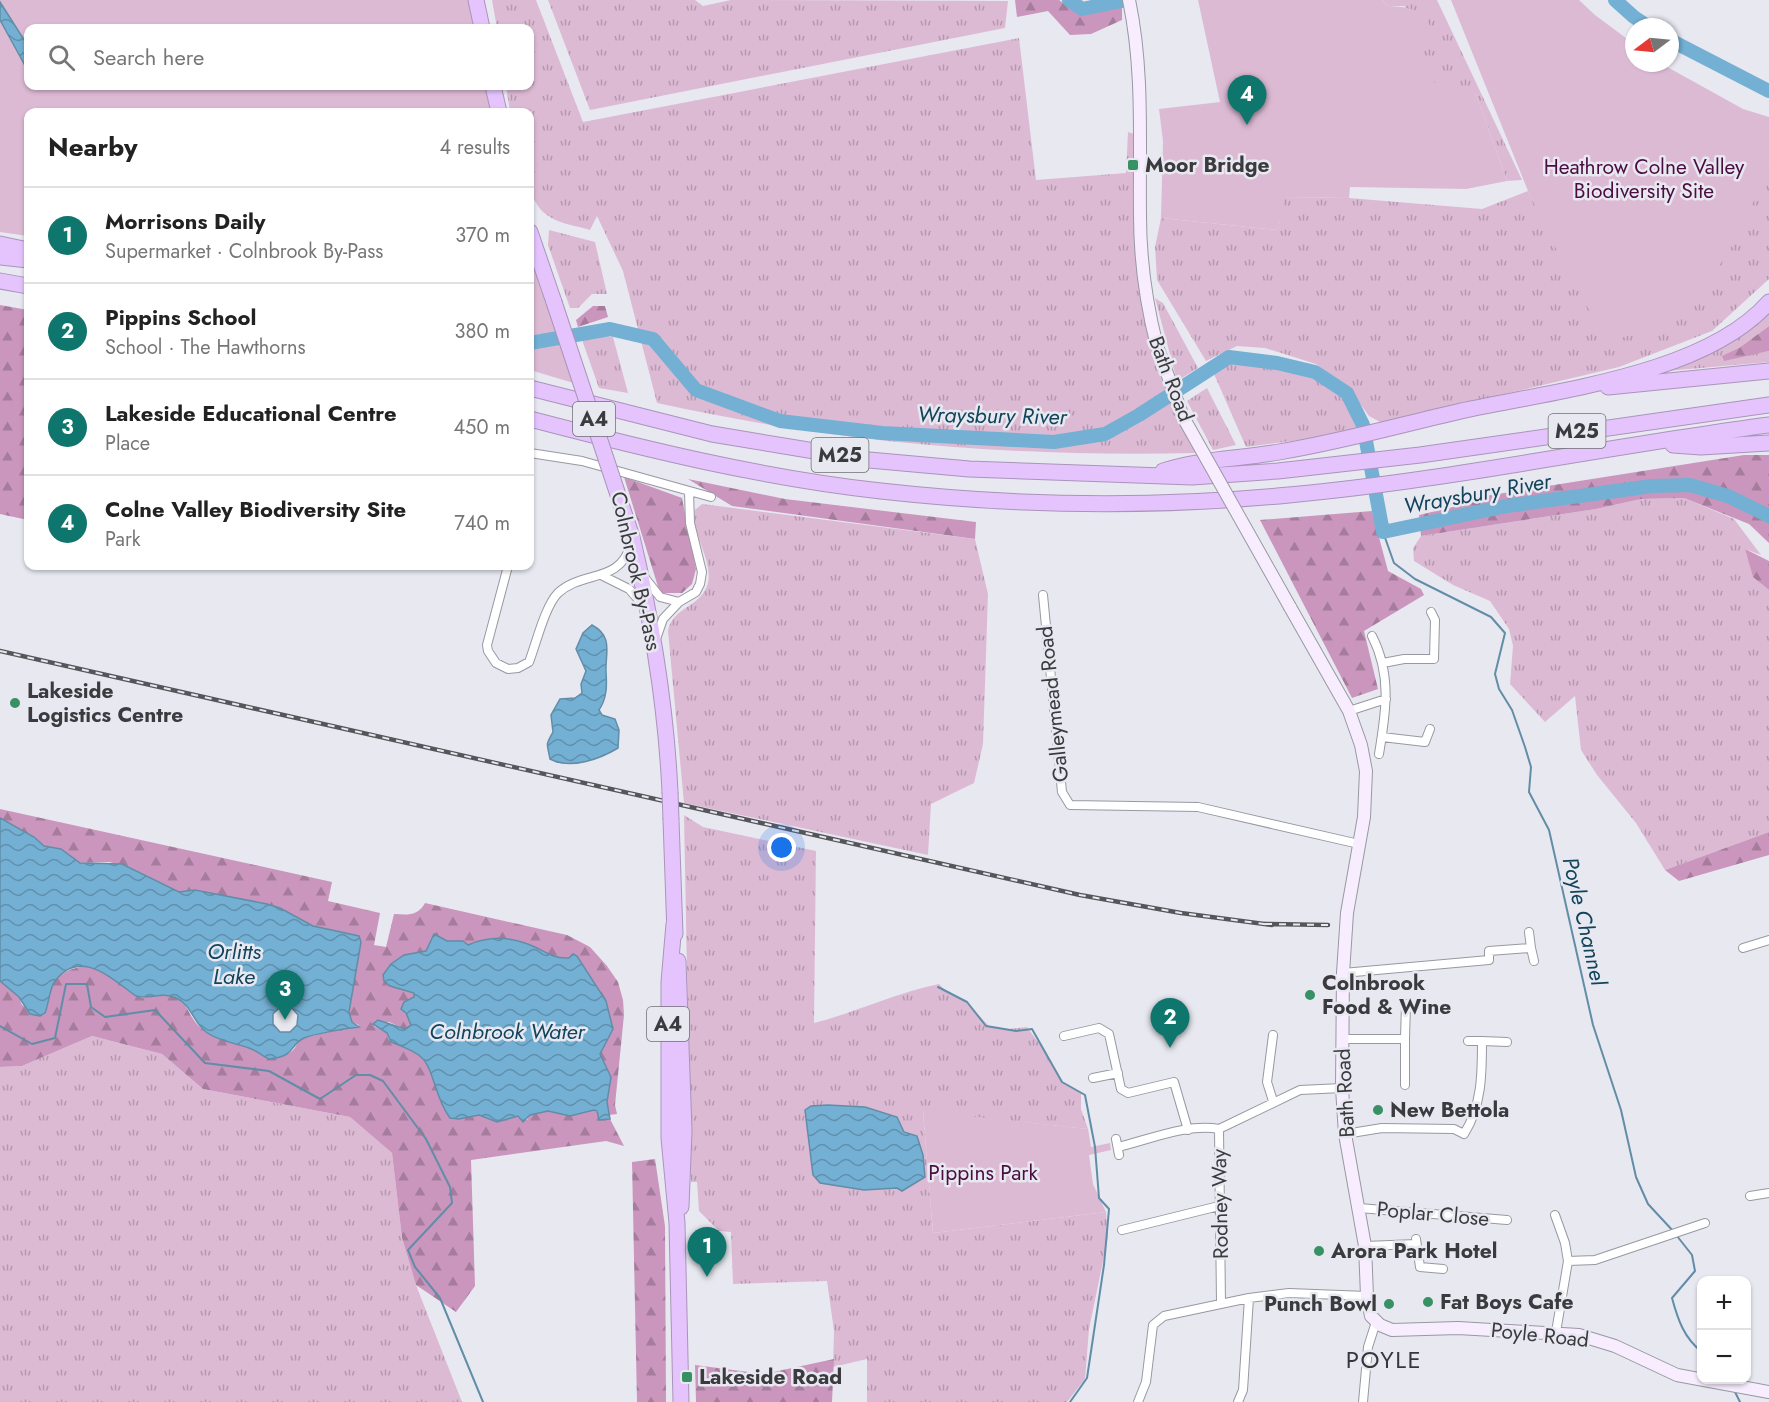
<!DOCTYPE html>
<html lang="en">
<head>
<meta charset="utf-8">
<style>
  :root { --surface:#fff; --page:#f2f2f2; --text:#222; --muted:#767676; --line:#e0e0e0; --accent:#0f766e }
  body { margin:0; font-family:Jost,sans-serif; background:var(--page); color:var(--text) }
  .controls { position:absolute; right:18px; bottom:18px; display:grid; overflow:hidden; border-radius:12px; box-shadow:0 2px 4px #0004 }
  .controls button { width:54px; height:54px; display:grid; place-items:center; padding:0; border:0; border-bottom:2px solid var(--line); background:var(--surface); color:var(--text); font:30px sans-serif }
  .compass { position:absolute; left:1625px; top:18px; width:54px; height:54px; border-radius:50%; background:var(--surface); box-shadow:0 2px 4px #0004; rotate:254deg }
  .you { position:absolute; left:782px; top:848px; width:21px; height:21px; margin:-15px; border:4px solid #fff; border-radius:50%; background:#1a73e8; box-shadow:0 0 0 9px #1a73e833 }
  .badge { display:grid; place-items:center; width:39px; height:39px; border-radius:50%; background:var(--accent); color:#fff; font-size:20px; font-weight:700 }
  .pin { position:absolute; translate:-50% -50px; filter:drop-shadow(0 2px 3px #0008) }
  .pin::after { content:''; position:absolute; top:32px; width:21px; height:18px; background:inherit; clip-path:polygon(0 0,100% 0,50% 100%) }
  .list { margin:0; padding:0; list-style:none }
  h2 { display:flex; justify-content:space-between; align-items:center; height:78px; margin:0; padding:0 24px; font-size:26px }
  h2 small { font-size:20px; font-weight:400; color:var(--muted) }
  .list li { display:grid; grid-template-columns:39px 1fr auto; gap:18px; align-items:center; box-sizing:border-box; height:96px; padding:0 24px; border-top:2px solid var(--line) }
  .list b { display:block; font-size:22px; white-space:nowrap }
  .list p { margin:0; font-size:20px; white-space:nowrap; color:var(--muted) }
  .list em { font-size:20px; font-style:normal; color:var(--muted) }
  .icon { flex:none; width:33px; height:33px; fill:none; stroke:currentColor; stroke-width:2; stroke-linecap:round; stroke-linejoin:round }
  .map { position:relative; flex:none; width:1769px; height:1402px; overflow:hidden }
  .search { position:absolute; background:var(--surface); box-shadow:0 2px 4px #0004; left:24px; top:24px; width:510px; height:66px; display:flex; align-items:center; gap:15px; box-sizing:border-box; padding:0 21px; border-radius:12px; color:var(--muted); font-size:22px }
  .panel { position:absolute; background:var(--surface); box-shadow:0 2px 4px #0004; left:24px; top:108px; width:510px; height:462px; border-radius:12px }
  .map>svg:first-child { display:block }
  .grass { fill:url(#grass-tufts) }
  .forest { fill:url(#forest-firs) }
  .green { fill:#ddbad4 }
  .water { fill:url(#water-waves); stroke:#628da7; stroke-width:1.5; fill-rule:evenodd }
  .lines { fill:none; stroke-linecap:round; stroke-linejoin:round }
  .stream { stroke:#628da7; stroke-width:2 }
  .river { stroke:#73b0d3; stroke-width:14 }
  .street-casing { stroke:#9898a1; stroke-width:10 }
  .secondary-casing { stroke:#9898a1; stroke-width:14 }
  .highway-casing { stroke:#aa94ba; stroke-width:17 }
  .street { stroke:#fff; stroke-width:8 }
  .secondary { stroke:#f7edfe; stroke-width:12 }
  .highway { stroke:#e5c4fd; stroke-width:15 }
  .rail-casing { stroke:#55555a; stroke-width:4.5 }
  .rail { stroke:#e8e8f1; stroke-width:2; stroke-dasharray:7; stroke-linecap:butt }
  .secondary-bridge-casing { stroke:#9898a1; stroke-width:14; stroke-linecap:butt }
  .highway-bridge-casing { stroke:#aa94ba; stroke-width:17; stroke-linecap:butt }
  .secondary-bridge { stroke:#f7edfe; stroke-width:12 }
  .highway-bridge { stroke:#e5c4fd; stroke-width:15 }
  .poi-dot { fill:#389065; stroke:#e8e8f1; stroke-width:2 }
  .labels { text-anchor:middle; stroke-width:5; stroke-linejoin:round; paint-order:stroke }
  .shield { fill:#e8e8f1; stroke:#6f6f74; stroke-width:1.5 }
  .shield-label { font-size:20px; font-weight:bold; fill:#3b3b3f }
  .poi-label { font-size:21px; font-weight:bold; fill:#3b3b3f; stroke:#e8e8f1; text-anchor:start }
  .park-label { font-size:21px; fill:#4b0d41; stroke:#e8e8f1 }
  .street-label { font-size:21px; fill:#3b3b3f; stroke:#e8e8f1 }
  .water-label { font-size:22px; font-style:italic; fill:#12445c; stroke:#e8e8f1 }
  .quarter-label { font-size:24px; letter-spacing:1.5px; fill:#36363d; stroke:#e8e8f1 }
</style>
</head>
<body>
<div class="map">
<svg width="1769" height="1402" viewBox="0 0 1769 1402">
  <defs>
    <pattern id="grass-tufts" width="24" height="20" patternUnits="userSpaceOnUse" patternTransform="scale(1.5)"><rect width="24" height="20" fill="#ddbad4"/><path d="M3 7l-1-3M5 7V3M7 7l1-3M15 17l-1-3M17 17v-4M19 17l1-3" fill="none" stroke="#b498ad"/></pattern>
    <pattern id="forest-firs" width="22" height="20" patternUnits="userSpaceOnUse" patternTransform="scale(1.5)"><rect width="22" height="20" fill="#ca96bd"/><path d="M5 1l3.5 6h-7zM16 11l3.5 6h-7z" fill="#a57c9b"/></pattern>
    <pattern id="water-waves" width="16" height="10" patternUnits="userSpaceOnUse" patternTransform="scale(1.5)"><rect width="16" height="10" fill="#73b0d3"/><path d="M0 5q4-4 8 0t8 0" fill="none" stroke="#6090ad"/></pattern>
  </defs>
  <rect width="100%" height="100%" fill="#e8e8f1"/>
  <path class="grass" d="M492 0H536L583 122 1019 38 1036 180 1126 173 1128 132 1134 134C1139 148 1133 206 1134 226 1138 319 1152 372 1196 453 1010 457 839 443 657 403L623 271 597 216 590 230C577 226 561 224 550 217 518 199 530 144 530 112H510L506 86H530V28H497Z
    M548 0H695L703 6 731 0 1008 1 1005 28 590 110Z
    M1382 0H1437L1522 180 1507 181 1476 94 1434 87 1413 51 1405 6H1388Z
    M1769 164V279L1712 331 1619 367 1382 423 1369 416 1353 394 1316 364 1265 348 1237 346 1206 361 1157 280 1155 247 1161 218 1278 230 1284 197 1349 198 1482 209 1528 191 1566 266 1756 194Z
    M549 230 595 242 607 294H592L578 308H570L548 245Z
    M1155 298 1163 303 1198 368 1177 381Z
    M1769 312V326L1739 348 1759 353 1769 351V362L1667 371 1732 342Z
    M590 333 613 337 628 393 599 388 581 337Z
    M1231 362C1266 364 1320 367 1344 398 1350 406 1354 419 1358 428L1315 438 1246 447 1214 374Z
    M1207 388 1236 445 1213 450 1187 401Z
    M1684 498 1734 519 1761 555 1745 549 1753 576 1769 590V832L1665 870 1636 823 1597 775 1581 750 1575 696 1545 722 1510 684 1513 646 1509 629 1490 601 1453 585 1414 561 1413 548 1421 536 1596 509 1641 499Z
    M702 504 975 539 988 594 983 744 974 783 931 804 928 855 684 803 668 631C672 607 702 607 708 583 713 559 691 535 695 510Z
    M684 815 703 827 816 851 814 1023C857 1012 895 993 939 984L945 990 965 1001 989 1026 1009 1029 1027 1027 1044 1050 1061 1081 1081 1093V1109L1088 1129 923 1112 933 1233 1106 1212 1108 1237 1089 1329 1085 1379 1067 1402H867V1359L833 1367 834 1331 827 1281 733 1284 731 1232 719 1231 699 1211 697 1182H691Z
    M92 1036 162 1054 203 1089 350 1117 392 1153 402 1238 416 1285 462 1402H0V1067L22 1066Z"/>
  <path class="forest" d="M1015 0H1059L1081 15 1122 5V20L1091 34 1070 35 1048 11 1017 17Z
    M0 305 28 310V520L0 514Z
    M593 306H605L608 317 578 327 576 320Z
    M1769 326V351L1724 361 1722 356 1739 348Z
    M1744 455H1769V543L1749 524 1684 498 1641 499 1596 509 1421 536 1419 515 1453 507V501Z
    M624 477 682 498 696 569 692 584 682 593H660Z
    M688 479 785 499 976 522 975 539 732 506Z
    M1372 511 1388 571 1421 589 1424 595 1364 631 1378 689 1352 698 1260 520Z
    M1745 549 1769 561V590L1753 577Z
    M0 809 332 882 328 901 380 913 374 945 386 947 394 914C408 915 418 916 425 903L567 935 590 947 607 966 618 982 623 1000 624 1015 615 1105 617 1114 609 1115 607 1102 611 1077 600 1054 607 1039 606 1001 573 954 569 958C557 959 548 954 537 948 514 936 491 935 468 945L463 941H447L434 935 426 951 386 984 414 993V997L404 1002 412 1025 405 1029 389 1022 374 1026 387 1033 389 1040C400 1046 414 1050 423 1058 435 1069 435 1099 450 1118L459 1119 479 1115C494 1120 502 1122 518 1116L527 1120 530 1115 548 1111 576 1115 594 1110 607 1120 610 1119 624 1146 606 1141 471 1160 475 1286 456 1312 416 1285 402 1238 392 1153 350 1117 203 1089 162 1054 92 1036 22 1066 0 1067V981L19 997 22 1005 44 1015C50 1005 48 994 53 984 60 970 85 962 99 969 114 976 127 989 142 998 197 985 178 1016 209 1034 221 1041 235 1043 249 1048 256 1050 262 1056 269 1059 276 1057 287 1055 292 1051 296 1048 297 1042 301 1039 306 1036 351 1027 358 1028L359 1025 352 1022 349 1012 361 942 359 936 313 926 280 908 267 904 195 890 179 892 127 866 109 862 80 863 57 848 44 846 34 837 0 818Z
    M1769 832V855L1679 881 1665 870Z
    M655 1159 665 1226 666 1402H637L632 1162Z
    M834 1359 832 1402H696L695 1365 764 1374Z"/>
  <path class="green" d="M0 0H471L476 28H28V86H486L491 112H28V236L0 232Z
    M1198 0H1382L1388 6C1414 7 1425 10 1434 35L1414 51 1434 65V87L1456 83 1476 94 1507 181 1466 189 1350 187 1349 198 1285 197 1278 230 1161 218 1163 141 1159 109 1220 102Z
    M1451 0H1579L1595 15 1634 44V63H1660L1743 109 1769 117C1769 132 1769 149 1769 164 1767 175 1759 187 1755 198 1730 262 1686 324 1616 339L1596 323 1553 243 1528 191Z
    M530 250 577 384 530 370Z
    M923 1111 1088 1129 1091 1147 1110 1143 1111 1150 1089 1155 1093 1184 1106 1212 933 1233Z"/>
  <path class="water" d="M0 2 28 46V71L0 20Z
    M592 625C614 637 605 653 606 672 607 686 607 698 599 710L602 715 615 719 619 730 618 748C600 759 570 770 550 759 547 742 545 747 553 732L551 715 560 699 575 698 582 693 581 684 586 671 576 649 583 633Z
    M0 818 34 837 44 846 61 849 80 863 122 864 179 892 195 890 267 904 280 908 313 926 359 936 361 942 349 1012 352 1022 359 1027C349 1028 313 1034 304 1038 288 1046 297 1056 269 1059 262 1056 256 1050 249 1048 235 1043 218 1041 206 1032 193 1022 191 1004 176 998 161 991 150 1000 136 996 113 980 81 947 55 981 49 989 49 1004 45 1013L40 1016 30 1014 19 997 0 981ZM280 1007H291L298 1015 297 1025 290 1032H280L273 1024V1014Z
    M434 934 447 941H463L468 945C491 935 515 937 537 948 548 954 557 959 569 958L573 954 577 956 606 1001 613 1029 600 1054 611 1077 607 1102 610 1119 599 1120 597 1111 594 1110 570 1116 548 1111 530 1115 523 1122 518 1116 497 1122 479 1115 459 1119 450 1118C435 1099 434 1068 421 1057 414 1050 400 1046 391 1042L387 1033 373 1024 378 1020 405 1029 411 1025 406 1013 401 1009 404 1002 414 997V993L390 986 384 981 383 975 391 964 404 955 426 951Z
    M828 1105 865 1107 897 1117 904 1132 917 1136 923 1155 925 1177 902 1191 897 1188 864 1190 820 1183 813 1175 805 1110 811 1106Z"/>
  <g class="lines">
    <path class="stream" d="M1383 532 1394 563 1415 579 1491 617 1505 633 1495 674 1499 689 1512 710 1525 747 1531 767 1529 792 1549 830 1593 1025 1621 1110 1636 1177 1648 1204 1674 1232
      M938 987 967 1002 986 1026 1016 1031 1032 1029 1062 1082 1085 1095 1095 1147 1099 1198 1109 1209 1104 1265 1087 1378 1070 1402
      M0 1026 32 1044 55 1038 66 984H87L91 1007 105 1017 155 1010 205 1063 269 1071 320 1099 356 1075H370L383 1081 426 1139 450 1187 452 1203 408 1250 415 1267 440 1298 483 1402
      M1677 1236 1692 1255 1695 1271 1672 1298C1678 1320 1684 1338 1702 1352
      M1734 1390 1740 1402"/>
    <path class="river" d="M1069 0 1082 9 1127 0
      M1615 0 1634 17 1649 27
      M1670 40 1769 91
      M530 343 610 329 653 339 696 390 780 421 882 433 1054 442 1105 434 1139 415 1229 357 1277 363 1315 372 1347 393 1363 425 1383 532 1507 506 1652 486 1690 485 1728 496 1769 516"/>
    <defs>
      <path id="street" d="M530 453 582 461 711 497
        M508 566 487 645 488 651 496 663 508 669 518 668 529 662C536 644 545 606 558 593 583 570 620 584 631 544
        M603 576 629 589 644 606
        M645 578 660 597 679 602
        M1043 595 1062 792 1070 805 1198 807 1359 844
        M1372 636C1392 675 1386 712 1379 754
        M656 639 663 619 679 602 696 592 700 584 702 572 690 523 689 492
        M1383 663 1404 659H1434L1435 620 1431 612
        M1349 711 1386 699
        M1382 737 1425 742 1430 729
        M1529 932 1531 948
        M1743 948 1769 940
        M1343 973 1489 960V951L1531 948 1534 961
        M1064 1036 1099 1028 1109 1034 1121 1089 1128 1093 1174 1082 1188 1130
        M1343 1039H1405L1406 1004
        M1405 1039V1085
        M1468 1041H1482
        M1093 1078 1118 1073
        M1273 1101 1267 1082 1273 1035
        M1345 1134 1382 1128 1454 1129 1464 1134C1482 1106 1482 1073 1482 1041L1507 1042
        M1116 1139 1119 1155
        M1118 1147C1148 1140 1188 1123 1219 1129
        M1750 1196 1769 1193
        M1359 1208 1507 1220
        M1555 1215 1565 1243 1568 1261 1556 1332
        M1122 1230 1219 1206
        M1416 1239 1420 1267 1443 1269
        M1365 1246 1416 1244
        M1568 1261 1595 1260 1705 1223
        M1221 1304 1219 1129 1300 1090 1342 1088
        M1138 1402 1146 1382 1153 1325 1164 1316 1249 1298 1289 1293 1367 1296
        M1238 1402 1243 1390 1249 1298
        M1363 1402 1368 1347 1376 1322"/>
      <path id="secondary" d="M1129 0C1144 71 1139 143 1140 215 1140 260 1146 303 1157 346
        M1290 607 1349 711 1361 745 1366 771 1364 817 1347 913 1343 973 1342 1088 1345 1134 1365 1246 1367 1296 1371 1316 1380 1325 1392 1330 1458 1328 1579 1335 1615 1346 1677 1375 1769 1392"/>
      <path id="highway" d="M476 0 482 28
        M493 86 499 112
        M530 232 554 302
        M0 244 28 250
        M0 257 28 260
        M0 281 28 286
        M1608 387 1769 371
        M530 388 712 434 869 460 969 469 1192 477 1278 471 1420 455 1769 405
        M530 419C645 449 762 478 881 491 1015 506 1155 508 1289 495 1451 480 1609 446 1769 425
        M1673 445 1701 447 1769 443
        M1163 471C1200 459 1240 459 1279 452 1340 442 1400 425 1461 411 1552 391 1705 375 1769 302
        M632 537C652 621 666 706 670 792
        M671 820 675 934
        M674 924 669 982V1138L677 1223 681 1402
        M678 961 684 1131 681 1207"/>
    </defs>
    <use href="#street" class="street-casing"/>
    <use href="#secondary" class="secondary-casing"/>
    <use href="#highway" class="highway-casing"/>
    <use href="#street" class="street"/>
    <use href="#secondary" class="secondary"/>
    <use href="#highway" class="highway"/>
    <defs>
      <path id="rail" d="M0 651 1080 895 1181 913 1272 925
        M1265 924 1328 925"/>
    </defs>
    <use href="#rail" class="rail-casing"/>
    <use href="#rail" class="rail"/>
    <defs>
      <path id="secondary-bridge" d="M1157 346 1183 417 1290 607"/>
      <path id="highway-bridge" d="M554 302 632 537
        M670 792 671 820"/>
    </defs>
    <use href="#secondary-bridge" class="secondary-bridge-casing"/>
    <use href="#highway-bridge" class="highway-bridge-casing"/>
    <use href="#secondary-bridge" class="secondary-bridge"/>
    <use href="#highway-bridge" class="highway-bridge"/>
  </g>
  <g class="poi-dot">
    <rect x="1127" y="159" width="12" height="12" rx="3"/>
    <circle cx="15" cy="703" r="6"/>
    <circle cx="1310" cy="995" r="6"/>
    <circle cx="1378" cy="1110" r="6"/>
    <circle cx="1319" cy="1251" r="6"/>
    <circle cx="1428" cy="1302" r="6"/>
    <circle cx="1389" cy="1304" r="6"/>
    <rect x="681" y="1371" width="12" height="12" rx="3"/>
  </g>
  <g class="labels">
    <g class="shield">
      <rect x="573" y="402" width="42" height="34" rx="4.5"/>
      <rect x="1548.5" y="414" width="57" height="34" rx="4.5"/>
      <rect x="811.5" y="438" width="57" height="34" rx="4.5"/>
      <rect x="647" y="1007" width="42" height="34" rx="4.5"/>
    </g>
    <g class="shield-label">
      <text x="594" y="426">A4</text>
      <text x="1577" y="438">M25</text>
      <text x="840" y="462">M25</text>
      <text x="668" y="1031">A4</text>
    </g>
    <g class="poi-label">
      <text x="1145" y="172">Moor Bridge</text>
      <text x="27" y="698">Lakeside<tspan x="27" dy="24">Logistics Centre</tspan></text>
      <text x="1322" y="990">Colnbrook<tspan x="1322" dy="24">Food &amp; Wine</tspan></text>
      <text x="1390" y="1117">New Bettola</text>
      <text x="1331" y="1258">Arora Park Hotel</text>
      <text x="1440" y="1309">Fat Boys Cafe</text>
      <text x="1377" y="1311" text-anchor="end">Punch Bowl</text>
      <text x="699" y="1384">Lakeside Road</text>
    </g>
    <g class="park-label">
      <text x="1644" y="174">Heathrow Colne Valley<tspan x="1644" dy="24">Biodiversity Site</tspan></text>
      <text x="983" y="1180">Pippins Park</text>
    </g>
    <g class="street-label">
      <text transform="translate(1171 379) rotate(69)" y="7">Bath Road</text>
      <text transform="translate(636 571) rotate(77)" y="7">Colnbrook By-Pass</text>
      <text transform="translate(1053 704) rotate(-96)" y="7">Galleymead Road</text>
      <text transform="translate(1345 1093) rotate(-93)" y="7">Bath Road</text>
      <text transform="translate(1220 1204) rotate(-91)" y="7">Rodney Way</text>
      <text transform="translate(1433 1214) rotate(5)" y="7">Poplar Close</text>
      <text transform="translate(1540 1335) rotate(6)" y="7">Poyle Road</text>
    </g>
    <g class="water-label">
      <text transform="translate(992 415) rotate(1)" y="8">Wraysbury River</text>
      <text transform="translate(1477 493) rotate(-10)" y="8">Wraysbury River</text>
      <text transform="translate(1585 921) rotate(77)" y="8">Poyle Channel</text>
      <text x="234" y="959">Orlitts<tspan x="234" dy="25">Lake</tspan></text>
      <text x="507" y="1039">Colnbrook Water</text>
    </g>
    <g class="quarter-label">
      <text x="1384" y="1368">POYLE</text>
    </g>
  </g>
</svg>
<div class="controls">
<button>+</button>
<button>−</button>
</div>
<svg class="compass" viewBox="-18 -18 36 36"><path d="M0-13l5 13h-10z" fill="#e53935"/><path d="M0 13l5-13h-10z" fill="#767676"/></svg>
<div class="you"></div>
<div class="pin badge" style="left:707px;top:1277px">1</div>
<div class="pin badge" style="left:1170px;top:1048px">2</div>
<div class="pin badge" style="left:285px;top:1020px">3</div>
<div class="pin badge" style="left:1247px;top:125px">4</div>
<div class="search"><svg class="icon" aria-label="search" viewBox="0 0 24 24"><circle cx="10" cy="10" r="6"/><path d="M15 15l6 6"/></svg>Search here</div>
<section class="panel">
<h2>Nearby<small>4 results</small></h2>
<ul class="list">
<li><span class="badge">1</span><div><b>Morrisons Daily</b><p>Supermarket · Colnbrook By-Pass</p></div><em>370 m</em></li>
<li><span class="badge">2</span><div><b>Pippins School</b><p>School · The Hawthorns</p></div><em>380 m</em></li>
<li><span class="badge">3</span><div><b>Lakeside Educational Centre</b><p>Place</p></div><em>450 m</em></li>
<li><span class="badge">4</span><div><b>Colne Valley Biodiversity Site</b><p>Park</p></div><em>740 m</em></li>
</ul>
</section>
</div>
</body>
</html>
